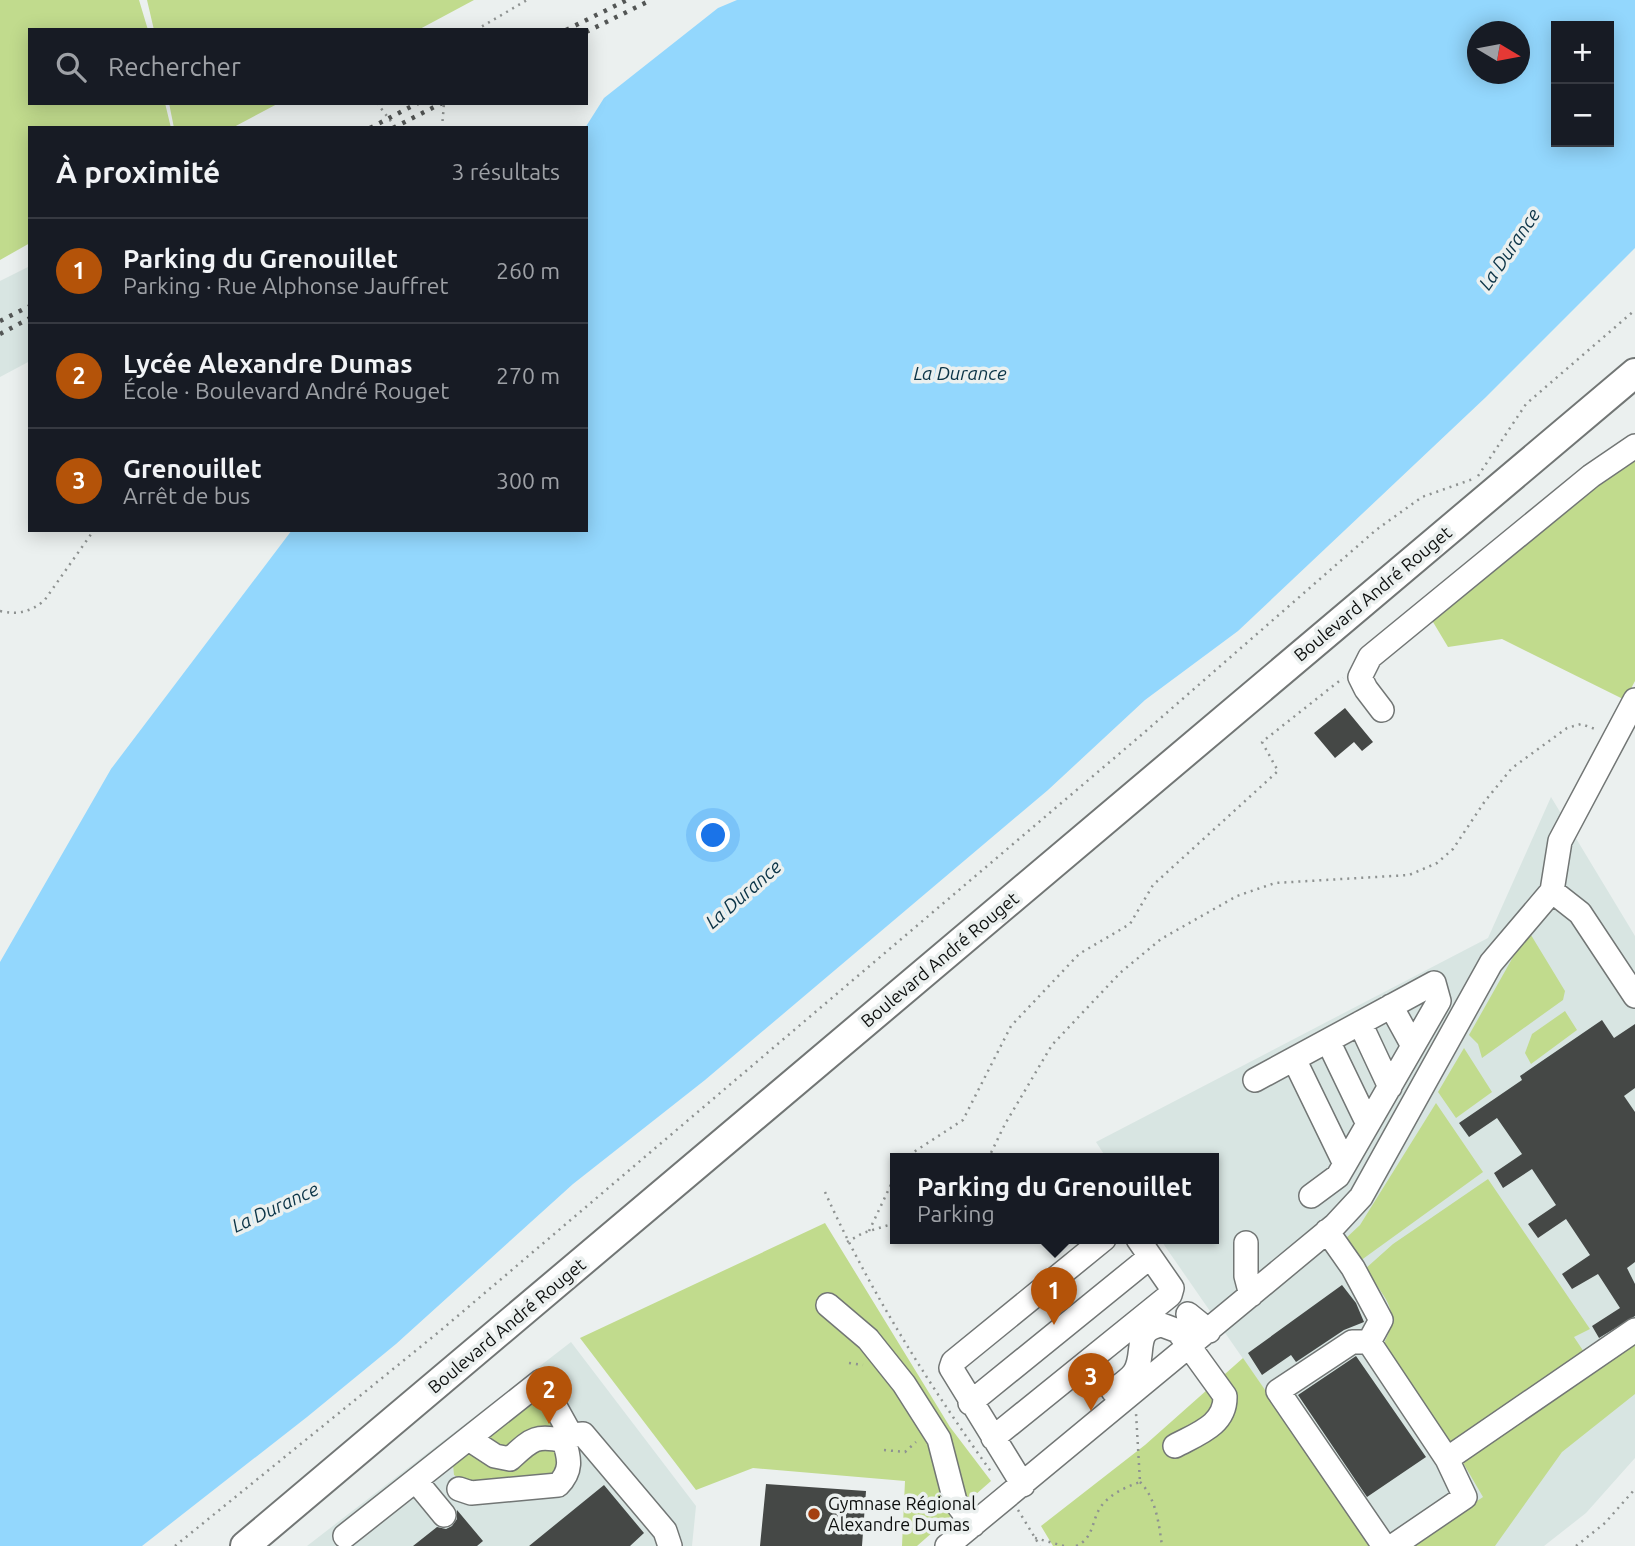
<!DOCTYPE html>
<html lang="fr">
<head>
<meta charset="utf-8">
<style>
  :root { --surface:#171b24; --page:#242831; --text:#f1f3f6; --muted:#9ea1a6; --line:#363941; --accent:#b45309 }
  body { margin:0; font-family:Ubuntu,sans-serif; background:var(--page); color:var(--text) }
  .controls { position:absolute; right:21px; top:21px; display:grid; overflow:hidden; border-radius:0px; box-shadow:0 4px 18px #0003 }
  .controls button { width:63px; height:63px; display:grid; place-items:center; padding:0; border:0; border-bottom:2px solid var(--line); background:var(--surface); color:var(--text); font:35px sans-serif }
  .compass { position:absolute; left:1467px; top:21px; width:63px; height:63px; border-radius:50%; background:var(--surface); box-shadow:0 4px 18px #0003; rotate:100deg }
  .you { position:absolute; left:714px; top:836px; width:24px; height:24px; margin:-18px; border:5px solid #fff; border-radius:50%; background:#1a73e8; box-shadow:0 0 0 10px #1a73e833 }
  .badge { display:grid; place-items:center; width:46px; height:46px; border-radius:50%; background:var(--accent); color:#fff; font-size:23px; font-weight:700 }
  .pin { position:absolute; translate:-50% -58px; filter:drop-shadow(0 2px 4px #0008) }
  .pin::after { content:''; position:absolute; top:37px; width:24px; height:21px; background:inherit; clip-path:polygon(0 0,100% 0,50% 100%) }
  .popup { position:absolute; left:890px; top:1153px; width:329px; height:91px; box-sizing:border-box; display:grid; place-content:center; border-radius:0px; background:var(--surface); filter:drop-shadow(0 2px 5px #0005); font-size:23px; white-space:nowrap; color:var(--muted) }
  .popup b { font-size:26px; color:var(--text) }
  .popup::after { content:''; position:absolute; left:50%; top:100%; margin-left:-14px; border:14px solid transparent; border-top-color:var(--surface) }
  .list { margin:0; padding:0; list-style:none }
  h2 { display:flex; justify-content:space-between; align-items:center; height:91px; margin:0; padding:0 28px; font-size:30px }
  h2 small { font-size:23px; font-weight:400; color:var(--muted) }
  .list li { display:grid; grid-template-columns:46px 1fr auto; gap:21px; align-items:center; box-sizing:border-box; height:105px; padding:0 28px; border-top:2px solid var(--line) }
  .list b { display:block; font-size:26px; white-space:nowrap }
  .list p { margin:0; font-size:23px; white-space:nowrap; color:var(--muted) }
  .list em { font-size:23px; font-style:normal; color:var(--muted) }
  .icon { flex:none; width:38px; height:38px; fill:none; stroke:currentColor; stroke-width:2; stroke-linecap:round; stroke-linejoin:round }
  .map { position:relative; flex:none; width:1635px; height:1546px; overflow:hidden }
  .search { position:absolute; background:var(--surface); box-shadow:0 4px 18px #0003; left:28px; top:28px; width:560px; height:77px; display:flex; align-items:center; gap:18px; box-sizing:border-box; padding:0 24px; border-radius:0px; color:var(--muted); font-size:26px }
  .panel { position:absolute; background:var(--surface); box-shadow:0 4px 18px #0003; left:28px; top:126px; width:560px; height:406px; border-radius:0px }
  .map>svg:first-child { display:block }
  .built { fill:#d8e5e2 }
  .green { fill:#c1db8d }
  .water { fill:#93d7fd; fill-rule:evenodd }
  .building { fill:#454846 }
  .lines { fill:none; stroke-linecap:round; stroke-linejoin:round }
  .minor-casing { stroke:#727675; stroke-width:26 }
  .major-casing { stroke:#727675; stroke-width:32 }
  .path { stroke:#8e9291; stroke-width:2.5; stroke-dasharray:2 5; stroke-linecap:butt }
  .minor { stroke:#fff; stroke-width:23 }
  .major { stroke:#fff; stroke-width:28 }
  .rail { stroke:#535655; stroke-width:4.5; stroke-dasharray:3.5 7; stroke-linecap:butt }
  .poi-dot { fill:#a43f10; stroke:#ebf0ef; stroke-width:2.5 }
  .labels { text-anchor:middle; stroke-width:7; stroke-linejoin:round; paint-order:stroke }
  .street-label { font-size:18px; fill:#0d0f0e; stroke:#ebf0ef }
  .poi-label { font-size:18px; fill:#0d0f0e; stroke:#ebf0ef; text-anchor:start }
  .water-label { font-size:19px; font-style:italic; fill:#0b3447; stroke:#ebf0ef }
</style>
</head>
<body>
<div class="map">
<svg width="1635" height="1546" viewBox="0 0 1635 1546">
  <rect width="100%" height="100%" fill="#ebf0ef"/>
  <path class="built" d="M30 266V361L0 377V281Z
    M1551 797 1635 936V1458L1586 1513 1544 1546H1373L1160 1239H1213V1159H1107L1096 1142 1488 938Z
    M571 1342 696 1506 692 1546H307Z"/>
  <path class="green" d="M0 0H139L148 30H30V103H165L171 128H30V243L0 260Z
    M147 0H474L418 30H154Z
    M169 103H279L232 128H174Z
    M1635 451V681L1625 700 1502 639 1448 647 1430 617Z
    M1531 935 1565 991 1563 1000 1482 1058 1478 1044 1469 1035 1517 950Z
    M1565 1011 1577 1030 1531 1064 1525 1053 1532 1034Z
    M1464 1048 1492 1092 1456 1118 1438 1092Z
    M1436 1103 1483 1172 1360 1261 1344 1240 1360 1225Z
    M1488 1179 1590 1329 1574 1337 1586 1355 1457 1443 1447 1444 1388 1354 1384 1343C1402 1309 1384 1298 1365 1269L1393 1244Z
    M825 1223 950 1427 991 1481 917 1546H902L905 1481 753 1468 696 1490 580 1338Z
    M1635 1340V1394L1562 1452 1495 1546H1410L1483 1497 1462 1461Z
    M1243 1358 1373 1546H1053L1041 1526 1145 1445Z
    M540 1396 566 1432 507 1456 495 1450 487 1436Z
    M536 1444 561 1452 554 1476 472 1486 454 1475 453 1464 467 1451Z"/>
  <path class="water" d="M737 0H1635V248L1486 397 1238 631 1145 700 1048 790 705 1080 573 1184 396 1344 307 1417 142 1546H0V962L111 769 292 530H586L585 128 604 98 718 8ZM1556 26H1609V142H1556ZM1478 32H1520V74H1478Z"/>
  <path class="building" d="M1345 708 1373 742 1362 751 1354 742 1335 758 1314 733Z
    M1602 1020 1614 1038 1635 1024V1088L1624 1096 1635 1112V1262L1627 1268 1635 1284V1316L1599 1338 1592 1326 1620 1308 1598 1274 1572 1289 1562 1274 1590 1255 1566 1219 1538 1238 1528 1224 1556 1205 1532 1169 1503 1188 1494 1173 1522 1154 1497 1118 1469 1137 1459 1123 1522 1080 1520 1076Z
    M1342 1285 1356 1303 1364 1322 1344 1330 1296 1362 1291 1355 1262 1375 1248 1353Z
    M1356 1356 1426 1457 1367 1497 1298 1395Z
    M766 1484 866 1491 862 1546H760Z
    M604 1485 644 1533 630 1546H529Z
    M457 1510 483 1541 477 1546H413L437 1527 446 1529 452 1526 457 1519Z"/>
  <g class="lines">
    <defs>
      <path id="minor" d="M1635 700 1560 841 1552 891 1580 913 1635 996
        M1382 710 1366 689 1360 677 1370 657 1591 476 1635 446
        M1391 1006 1413 1046
        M1360 1023 1390 1087
        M1328 1041 1368 1124
        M1294 1059 1345 1164
        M1255 1080 1434 983 1439 1001 1345 1164 1338 1176 1311 1196
        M1327 1231 1353 1268 1381 1320 1369 1342 1447 1459 1635 1330
        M1246 1243V1276L1251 1295
        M828 1305 868 1339 904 1384 939 1439 955 1501 973 1525
        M1188 1314 1209 1331
        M1369 1342H1352L1278 1391 1384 1546
        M1113 1391C1119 1386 1129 1380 1134 1373 1147 1355 1131 1329 1162 1325L1178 1331 1225 1396C1226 1425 1197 1434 1175 1446
        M970 1403 1150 1257
        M993 1438 1170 1295 1172 1288 1138 1239
        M469 1439 495 1456 510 1459C531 1440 535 1434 564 1441
        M416 1481 444 1515
        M1023 1485 951 1368 953 1362 1104 1239
        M459 1489 471 1493 558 1485C572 1471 570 1459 564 1441L571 1435 583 1434 665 1531 670 1546
        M345 1536 541 1381 571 1435
        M947 1546 1335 1225 1361 1197 1491 963 1552 891
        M1393 1546 1465 1497 1447 1459"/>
      <path id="major" d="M245 1546 1635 373"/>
    </defs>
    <use href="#minor" class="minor-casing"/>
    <use href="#major" class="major-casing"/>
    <path class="path" d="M476 30 527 0
      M377 103 396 128
      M442 128 444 103
      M1478 476 1526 404 1635 310
      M0 611C18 615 30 612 44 601L94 530
      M903 1159 963 1120 1011 1026 1079 954 1130 924 1153 885 1278 771 1262 742 1343 678
      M988 1159 1005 1124 1052 1045 1120 973 1161 939 1237 896 1275 883 1409 875 1437 863 1453 849 1485 801 1512 768 1567 728 1581 724 1598 730
      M825 1192C869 1290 929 1385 992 1473
      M869 1231 895 1176
      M847 1242 863 1233 895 1223
      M849 1363 863 1365
      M884 1450 905 1452 916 1442
      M1140 1482C1156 1498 1159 1524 1162 1546
      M1018 1510 1040 1546
      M1035 1538 1064 1546
      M175 1546 440 1331 1139 737 1376 530 1422 497 1473 479
      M1076 1546C1095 1538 1091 1519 1102 1505 1112 1493 1126 1487 1140 1482L1136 1413
      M1576 1546 1605 1523 1635 1489"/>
    <use href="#minor" class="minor"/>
    <use href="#major" class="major"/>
    <path class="rail" d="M566 30 627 0
      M586 32 651 0
      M370 128 418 103
      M393 128 442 103
      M0 321 30 306
      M0 334 30 318"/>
  </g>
  <circle class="poi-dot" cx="814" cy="1514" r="7"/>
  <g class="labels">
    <g class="street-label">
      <text transform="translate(1373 594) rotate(-40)" y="6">Boulevard André Rouget</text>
      <text transform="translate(940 960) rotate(-40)" y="6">Boulevard André Rouget</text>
      <text transform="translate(507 1326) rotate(-40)" y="6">Boulevard André Rouget</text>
    </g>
    <g class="poi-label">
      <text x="828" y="1510">Gymnase Régional<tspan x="828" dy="21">Alexandre Dumas</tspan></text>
    </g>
    <g class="water-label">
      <text transform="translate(1509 249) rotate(-56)" y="7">La Durance</text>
      <text x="960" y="380">La Durance</text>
      <text transform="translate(743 894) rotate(-41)" y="7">La Durance</text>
      <text transform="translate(275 1207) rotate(-25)" y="7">La Durance</text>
    </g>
  </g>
</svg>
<div class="controls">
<button>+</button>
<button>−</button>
</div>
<svg class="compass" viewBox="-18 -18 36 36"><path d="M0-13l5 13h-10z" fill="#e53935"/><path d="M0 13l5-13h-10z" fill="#9ea1a6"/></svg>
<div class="you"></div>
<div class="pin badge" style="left:1054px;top:1325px">1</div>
<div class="popup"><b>Parking du Grenouillet</b>Parking</div>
<div class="pin badge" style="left:549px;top:1424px">2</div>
<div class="pin badge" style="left:1091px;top:1411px">3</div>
<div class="search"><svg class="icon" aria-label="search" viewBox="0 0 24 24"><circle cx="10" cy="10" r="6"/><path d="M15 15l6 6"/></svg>Rechercher</div>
<section class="panel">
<h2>À proximité<small>3 résultats</small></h2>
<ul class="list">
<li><span class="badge">1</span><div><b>Parking du Grenouillet</b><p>Parking · Rue Alphonse Jauffret</p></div><em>260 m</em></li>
<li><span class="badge">2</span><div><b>Lycée Alexandre Dumas</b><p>École · Boulevard André Rouget</p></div><em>270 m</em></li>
<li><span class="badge">3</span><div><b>Grenouillet</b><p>Arrêt de bus</p></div><em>300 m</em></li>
</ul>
</section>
</div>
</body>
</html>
